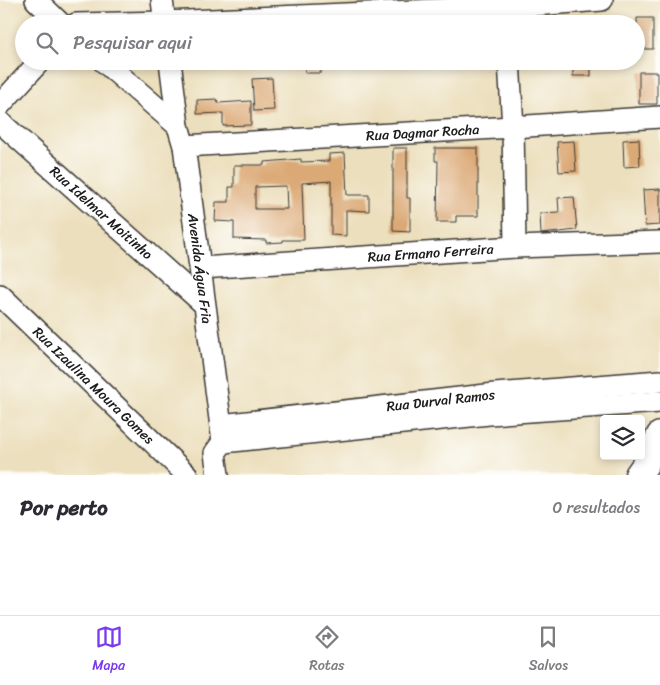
<!DOCTYPE html>
<html lang="pt">
<head>
<meta charset="utf-8">
<style>
  :root { --surface:#fff; --page:#f2f2f3; --text:#2b2b33; --muted:#7c7c81; --line:#e1e1e2; --accent:#7c3aed }
  body { margin:0; font-family:Sriracha,sans-serif; background:var(--page); color:var(--text) }
  .controls { position:absolute; right:15px; bottom:15px; display:grid; overflow:hidden; border-radius:5px; box-shadow:0 2px 8px #0003 }
  .controls button { width:45px; height:45px; display:grid; place-items:center; padding:0; border:0; border-bottom:1px solid var(--line); background:var(--surface); color:var(--text); font:25px sans-serif }
  .list { margin:0; padding:0; list-style:none }
  h2 { display:flex; justify-content:space-between; align-items:center; height:65px; margin:0; padding:0 20px; font-size:21px }
  h2 small { font-size:16px; font-weight:400; color:var(--muted) }
  .icon { flex:none; width:28px; height:28px; fill:none; stroke:currentColor; stroke-width:2; stroke-linecap:round; stroke-linejoin:round }
  .map { position:relative; flex:none; width:660px; height:475px; overflow:hidden }
  .search { position:absolute; background:var(--surface); box-shadow:0 2px 8px #0003; left:15px; right:15px; top:15px; height:55px; display:flex; align-items:center; gap:12px; box-sizing:border-box; padding:0 18px; border-radius:28px; color:var(--muted); font-size:19px }
  .sheet { height:140px; background:var(--surface) }
  nav { display:flex; justify-content:space-around; align-items:center; box-sizing:border-box; height:70px; border-top:1px solid var(--line); background:var(--surface); font-size:14px; color:var(--muted) }
  nav a { display:grid; justify-items:center; gap:2px }
  nav .on { color:var(--accent) }
  .map>svg:first-child { display:block }
  .building { fill:#dba976; fill-rule:evenodd }
  .lines { fill:none; stroke-linecap:round; stroke-linejoin:round }
  .minor-casing { stroke:#3b3934; stroke-width:24 }
  .major-casing { stroke:#3b3934; stroke-width:29 }
  .minor { stroke:#fff; stroke-width:21 }
  .major { stroke:#fff; stroke-width:26 }
  .labels { text-anchor:middle; stroke-width:4.5; stroke-linejoin:round; paint-order:stroke }
  .street-label { font-size:14px; fill:#1c1c1c; stroke:#fdfcf7 }
</style>
</head>
<body>
<div class="map">
<svg width="660" height="475" viewBox="0 0 660 475">
  <rect width="100%" height="100%" fill="#fdfcf7"/>
  <filter id="ink" filterUnits="userSpaceOnUse"><feTurbulence type="fractalNoise" baseFrequency=".02" numOctaves="2"/><feDisplacementMap in="SourceGraphic" scale="10" xChannelSelector="R" yChannelSelector="G"/><feConvolveMatrix kernelMatrix="1 2 1 2 8 2 1 2 1" color-interpolation-filters="sRGB"/></filter>
  <filter id="wash" filterUnits="userSpaceOnUse"><feTurbulence type="fractalNoise" baseFrequency=".0096" numOctaves="4" result="noise"/><feDisplacementMap in="SourceGraphic" scale="20" xChannelSelector="R" yChannelSelector="G"/><feGaussianBlur stdDeviation="1.12" result="paint"/><feColorMatrix in="noise" values="0 0 0 0 0 0 0 0 0 0 0 0 0 0 0 0 0 1.4 0 .05"/><feComposite in="paint" operator="in"/></filter>
  <g filter="url(#wash)">
    <rect width="100%" height="100%" fill="#ecdfbd"/>
    <g id="blocks">
      <path class="building" d="M637 18H653V49H637Z
        M304 61H320L321 73H305Z
        M573 65H591V76H573Z
        M639 72H657V104H639Z
        M272 78 274 110 254 111 252 79Z
        M217 99 218 103 251 101V125L223 126V113L197 114V100Z
        M639 139 640 166 624 167 623 140Z
        M574 141 576 171 559 172 557 142Z
        M393 148H407V198H410V232L393 231Z
        M435 148H478V216H456V222H437L438 161H435Z
        M345 153 347 195H369V211L346 210V236L331 235V181L302 183 304 240H283V242L266 243V240L234 239V222L215 221 216 202H229V187H234V165H264V162L301 159V162L329 161V154ZM286 186 287 209H255V187Z
        M660 189V225L645 226 643 190Z
        M574 197 577 230 541 234 540 213 559 212 558 198Z"/>
    </g>
  </g>
  <g filter="url(#ink)">
    <use href="#blocks" fill-opacity="0" stroke="#3b3934" stroke-width="1"/>
    <g class="lines">
      <defs>
        <g id="minor">
          <path d="M36 0 61 24"/>
          <path d="M162 0 165 24"/>
          <path d="M76 24 165 22 506 7 602 0"/>
          <path d="M103 61 178 126"/>
          <path id="s1" d="M170 61 178 126 184 146 223 442 215 453 218 475"/>
          <path d="M509 61 513 127 515 247"/>
          <path d="M0 105 40 61"/>
          <path id="s2" d="M0 122 204 304"/>
          <path id="s3" d="M184 146 513 127 660 117"/>
          <path id="s4" d="M201 268 515 247 660 242"/>
          <path id="s5" d="M0 295 187 475"/>
          <path id="s6" d="M221 425 495 394 660 381"/>
          <path d="M223 442 489 414 660 402"/>
        </g>
        <path id="major" d="M638 475 645 465 660 435"/>
      </defs>
      <use href="#minor" class="minor-casing"/>
      <use href="#major" class="major-casing"/>
      <use href="#minor" class="minor"/>
      <use href="#major" class="major"/>
    </g>
  </g>
  <g class="labels">
    <g class="street-label">
      <text dy="5" stroke="none"><textPath href="#s3" startOffset="239">Rua Dagmar Rocha</textPath></text>
      <text dy="5" stroke="none"><textPath href="#s2" startOffset="136">Rua Idelmar Moitinho</textPath></text>
      <text dy="5" stroke="none"><textPath href="#s4" startOffset="230">Rua Ermano Ferreira</textPath></text>
      <text dy="5" stroke="none"><textPath href="#s1" startOffset="210">Avenida Água Fria</textPath></text>
      <text dy="5" stroke="none"><textPath href="#s5" startOffset="130">Rua Izaulina Moura Gomes</textPath></text>
      <text dy="5" stroke="none"><textPath href="#s6" startOffset="221">Rua Durval Ramos</textPath></text>
    </g>
  </g>
</svg>
<div class="controls">
<button><svg class="icon" aria-label="layers" viewBox="0 0 24 24"><path d="M12 4l9 5-9 5-9-5zM3 14l9 5 9-5"/></svg></button>
</div>
<div class="search"><svg class="icon" aria-label="search" viewBox="0 0 24 24"><circle cx="10" cy="10" r="6"/><path d="M15 15l6 6"/></svg>Pesquisar aqui</div>
</div>
<section class="sheet">
<h2>Por perto<small>0 resultados</small></h2>
<ul class="list">
</ul>
</section>
<nav>
<a class="on"><svg class="icon" aria-label="map" viewBox="0 0 24 24"><path d="M3 6l6-2 6 2 6-2v14l-6 2-6-2-6 2zM9 4v14M15 6v14"/></svg>Mapa</a>
<a><svg class="icon" aria-label="directions" viewBox="0 0 24 24"><path d="M12 3l9 9-9 9-9-9zM9 14v-3h6M13 9l2 2-2 2"/></svg>Rotas</a>
<a><svg class="icon" aria-label="saved" viewBox="0 0 24 24"><path d="M7 4h10v16l-5-4-5 4z"/></svg>Salvos</a>
</nav>
</body>
</html>
